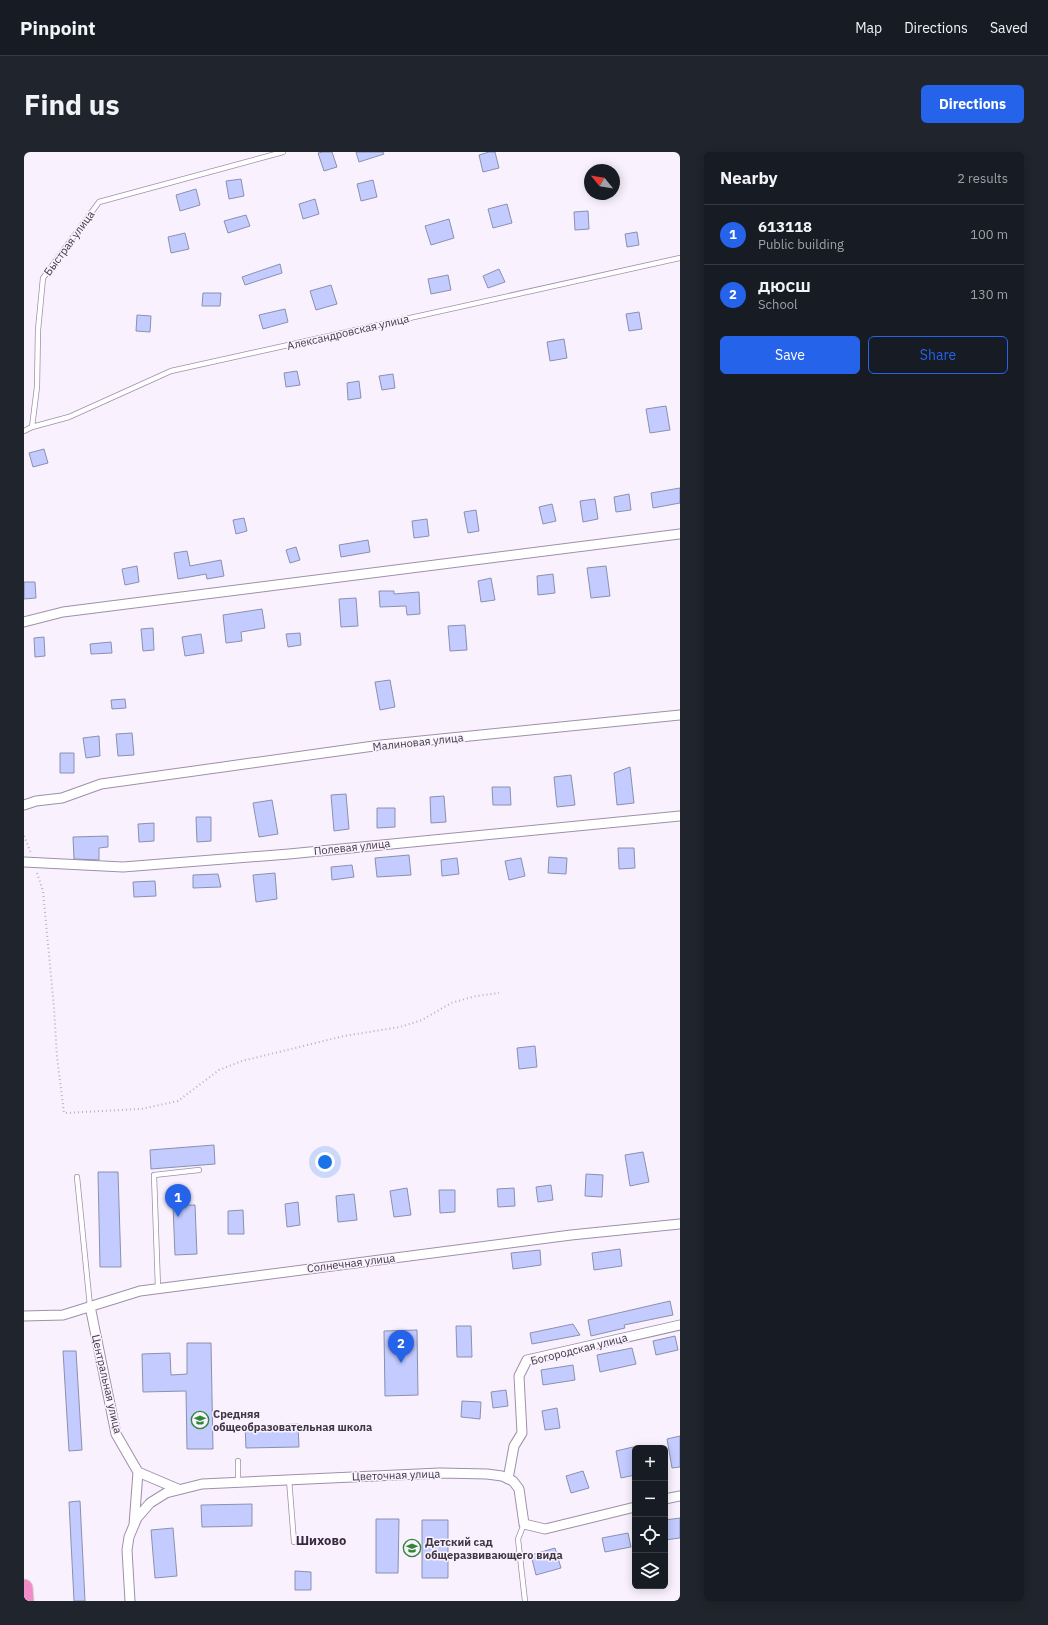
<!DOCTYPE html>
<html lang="en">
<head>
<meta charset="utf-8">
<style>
  :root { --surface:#171b24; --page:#20242c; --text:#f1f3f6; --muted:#9ea1a6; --line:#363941; --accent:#2563eb }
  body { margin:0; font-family:"IBM Plex Sans",sans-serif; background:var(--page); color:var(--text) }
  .controls { position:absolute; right:12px; bottom:12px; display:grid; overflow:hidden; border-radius:6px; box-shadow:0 2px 10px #0003 }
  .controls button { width:36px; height:36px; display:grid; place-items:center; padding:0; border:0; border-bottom:1px solid var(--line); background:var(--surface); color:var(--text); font:20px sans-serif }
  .compass { position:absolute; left:560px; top:12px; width:36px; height:36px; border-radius:50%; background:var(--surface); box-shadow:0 2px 10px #0003; rotate:300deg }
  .you { position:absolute; left:301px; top:1010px; width:14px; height:14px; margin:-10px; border:3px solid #fff; border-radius:50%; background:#1a73e8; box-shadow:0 0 0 6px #1a73e833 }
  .badge { display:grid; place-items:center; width:26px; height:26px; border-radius:50%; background:var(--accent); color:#fff; font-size:13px; font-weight:700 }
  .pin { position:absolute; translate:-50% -33px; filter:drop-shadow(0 1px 2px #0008) }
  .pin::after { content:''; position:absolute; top:21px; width:14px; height:12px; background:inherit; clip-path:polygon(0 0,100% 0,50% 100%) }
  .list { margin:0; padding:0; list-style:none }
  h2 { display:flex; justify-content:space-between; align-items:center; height:52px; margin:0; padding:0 16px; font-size:17px }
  h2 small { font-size:13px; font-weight:400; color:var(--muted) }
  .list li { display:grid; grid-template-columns:26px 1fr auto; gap:12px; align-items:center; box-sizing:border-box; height:60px; padding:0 16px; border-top:1px solid var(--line) }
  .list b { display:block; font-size:15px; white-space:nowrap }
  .list p { margin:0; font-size:13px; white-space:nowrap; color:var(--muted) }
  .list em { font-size:13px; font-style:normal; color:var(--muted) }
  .actions { display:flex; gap:8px; padding:12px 16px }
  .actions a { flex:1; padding:9px 0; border:1px solid var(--accent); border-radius:6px; text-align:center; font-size:14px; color:var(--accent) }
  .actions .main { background:var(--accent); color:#fff }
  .icon { flex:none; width:22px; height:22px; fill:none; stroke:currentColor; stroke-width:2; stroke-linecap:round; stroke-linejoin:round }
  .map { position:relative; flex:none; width:656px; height:1449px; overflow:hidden; border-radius:6px }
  header { display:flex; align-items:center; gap:24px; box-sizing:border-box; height:56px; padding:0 20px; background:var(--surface); border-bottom:1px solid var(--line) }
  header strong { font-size:19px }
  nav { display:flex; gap:22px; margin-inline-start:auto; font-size:14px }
  .intro { display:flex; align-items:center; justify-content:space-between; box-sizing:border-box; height:96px; padding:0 24px }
  h1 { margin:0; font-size:28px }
  .button { padding:10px 18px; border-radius:6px; background:var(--accent); color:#fff; font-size:14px; font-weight:700 }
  main { display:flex; gap:24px; padding:0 24px }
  aside { flex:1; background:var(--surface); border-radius:6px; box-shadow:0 2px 10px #0003 }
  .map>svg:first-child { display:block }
  .building { fill:#c3cbff; stroke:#8b90af }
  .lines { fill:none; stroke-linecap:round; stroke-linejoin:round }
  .lane-casing { stroke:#9f8fab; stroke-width:6 }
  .street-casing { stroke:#9f8fab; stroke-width:11 }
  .highway-casing { stroke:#d5d3d6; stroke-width:19 }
  .path { stroke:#b8b1bd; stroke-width:2; stroke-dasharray:1 3; stroke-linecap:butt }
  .lane { stroke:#fff; stroke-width:4.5 }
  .street { stroke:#fff; stroke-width:9 }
  .highway { stroke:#f48bc9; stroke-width:17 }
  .labels { text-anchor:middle; stroke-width:3; stroke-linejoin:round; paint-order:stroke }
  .street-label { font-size:11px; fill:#403845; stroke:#f9f2fe }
  .poi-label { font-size:11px; font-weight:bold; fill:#403845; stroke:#f9f2fe; text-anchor:start }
  .quarter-label { font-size:13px; font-weight:bold; fill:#372840; stroke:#f9f2fe }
</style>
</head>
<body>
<header>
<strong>Pinpoint</strong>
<nav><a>Map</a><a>Directions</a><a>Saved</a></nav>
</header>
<div class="intro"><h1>Find us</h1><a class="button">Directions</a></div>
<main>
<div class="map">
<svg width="656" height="1449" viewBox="0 0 656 1449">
  <rect width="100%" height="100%" fill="#f9f2fe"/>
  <path class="building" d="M299 0H308L313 15 300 19 294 1Z
    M332 0H359L360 2 335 10Z
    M465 0H471L475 16 459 20 455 3Z
    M217 27 220 44 205 47 202 29Z
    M349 28 353 45 337 49 333 32Z
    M172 37 176 53 156 59 152 43Z
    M291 47 295 62 279 67 275 52Z
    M483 52 488 71 469 76 464 57Z
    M564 59 565 77 551 78 550 60Z
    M222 63 226 74 204 81 200 69Z
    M425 67 430 86 407 93 401 74Z
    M613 80 615 93 603 95 601 82Z
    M161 81 165 97 147 101 144 85Z
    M256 112 258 121 221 133 218 125Z
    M475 117 481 130 464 136 459 124Z
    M424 123 427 138 407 142 404 127Z
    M307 133 313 152 292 158 286 139Z
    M179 141H197L196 154H178Z
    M261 157 264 170 239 177 235 163Z
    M615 160 618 177 605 179 602 162Z
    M113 163 127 164 126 180 112 179Z
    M540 187 543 206 526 209 523 190Z
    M273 219 276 233 262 235 260 221Z
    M369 222 371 236 358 238 355 224Z
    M335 229 337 246 324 248 323 231Z
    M642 254 646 278 626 281 622 257Z
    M20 297 24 311 9 315 5 301Z
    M656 336V351L629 356 627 341Z
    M605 342 607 358 592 360 590 345Z
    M571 347 574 367 559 370 556 349Z
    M528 352 532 369 519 372 515 355Z
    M452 358 455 379 444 381 440 360Z
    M220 366 223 379 212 382 209 368Z
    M403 367 405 384 390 386 388 369Z
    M344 388 346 400 317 405 315 393Z
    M272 395 276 408 266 411 262 398Z
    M163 399 166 414 197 408 200 424 183 427 182 422 154 427 150 401Z
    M113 414 115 430 101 433 98 417Z
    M582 414 586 444 567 446 563 416Z
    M529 422 531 441 514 443 513 424Z
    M467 426 471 448 457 450 454 429Z
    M0 430H11L12 446 0 447Z
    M355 439H370V442L395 440 396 462 383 463 382 454 356 455Z
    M332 446 334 474 317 475 315 447Z
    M238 457 241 476 217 480 218 489 202 491 199 463Z
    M441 473 443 498 426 499 424 474Z
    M129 476 130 498 119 499 117 477Z
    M276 481 277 493 264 495 262 482Z
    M177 482 180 501 161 504 158 485Z
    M20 485 21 504 11 505 10 486Z
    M87 490 88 501 67 502 66 492Z
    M366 528 371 555 356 558 351 530Z
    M101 547 102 556 88 557 87 548Z
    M108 581 110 603 94 604 92 582Z
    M75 584 76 604 62 606 59 586Z
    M36 601H50V621H36Z
    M606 615 610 651 593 653 590 621Z
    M547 623 551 653 533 655 530 625Z
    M468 635H486L487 653H469Z
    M322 642 325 677 310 679 307 643Z
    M420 644 422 670 407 671 406 645Z
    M248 648 254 682 235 685 229 651Z
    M353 656H371V675L353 676Z
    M172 665H187V689L173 690Z
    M130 671V689L115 690 114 672Z
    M84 684V695L75 696V708L50 707 49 685Z
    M594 696H610L611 716 595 717Z
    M385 703 387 723 353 725 351 706Z
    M525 705 543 706 542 722 524 721Z
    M433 706 435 722 418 724 417 708Z
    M497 706 501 724 485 728 481 709Z
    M328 713 330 725 308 728 307 715Z
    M251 721 253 747 232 750 229 723Z
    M194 722 197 735 169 736V723Z
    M131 729 132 744 110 745 109 730Z
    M511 894 513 915 495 917 493 896Z
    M190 993 191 1012 127 1017 126 998Z
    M619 1000 625 1030 606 1034 601 1003Z
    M74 1020H94L97 1115H76Z
    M562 1022 579 1023 578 1045 561 1044Z
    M527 1033 529 1048 514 1050 512 1035Z
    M383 1036 387 1063 370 1065 366 1039Z
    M490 1036 491 1054 474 1055 473 1037Z
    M415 1038H431V1060L416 1061Z
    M330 1042 333 1068 314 1070 312 1044Z
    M274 1050 276 1073 263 1075 261 1052Z
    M149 1053H171L173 1102 151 1103Z
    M219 1058 220 1082H204V1059Z
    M596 1097 598 1114 570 1118 568 1101Z
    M516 1098 517 1113 489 1117 487 1101Z
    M646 1149 649 1163 600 1173 601 1176 567 1184 564 1168Z
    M549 1172 556 1183 508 1192 506 1181Z
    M432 1174H447L448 1205H433Z
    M393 1178 394 1243 361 1244 360 1179Z
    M651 1184 654 1198 632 1203 629 1189Z
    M163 1191H187L189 1297H163L162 1239 119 1240 118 1202 146 1201 147 1223 163 1222Z
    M608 1196 612 1212 576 1220 573 1203Z
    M39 1199H52L58 1298 45 1299Z
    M549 1213 551 1228 519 1233 517 1218Z
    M482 1238 484 1254 469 1256 467 1240Z
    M438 1249 457 1250 456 1267 437 1265Z
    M533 1256 536 1276 521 1278 518 1259Z
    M274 1272 275 1295 222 1296 221 1274Z
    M656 1284V1315L648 1316 643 1287Z
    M609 1295 611 1323 597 1326 592 1299Z
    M559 1319 565 1336 547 1341 542 1324Z
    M56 1349 61 1449H50L45 1350Z
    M228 1352V1374L178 1375 177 1353Z
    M656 1366V1386L641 1388V1368Z
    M352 1367H375L374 1421H352Z
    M398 1368H424V1426H398Z
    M149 1376 153 1424 131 1426 127 1378Z
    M604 1381 607 1395 581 1400 578 1386Z
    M531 1396 537 1416 512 1423 507 1403Z
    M271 1419 287 1420V1438H271Z"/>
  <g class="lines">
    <defs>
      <path id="lane" d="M8 275 13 235 14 178 19 126 75 50 259 0
        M0 279 8 275 45 265 147 219 656 106
        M53 1025 66 1154
        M134 1136 130 1023 175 1018
        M214 1309V1330
        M265 1327 270 1390
        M500 1372 494 1387 501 1449"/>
      <path id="street" d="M0 470 39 460 656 382
        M0 653 12 649 38 646 77 632 357 593 656 563
        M0 710 99 715 265 702 656 664
        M66 1154 92 1282 114 1320 110 1373 105 1385 103 1398 106 1449
        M0 1164 39 1163 116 1139 547 1083 656 1072
        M114 1320 154 1337
        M484 1327 490 1294 498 1281 495 1224 503 1208 656 1173
        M641 1347 656 1344
        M110 1373 113 1366 126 1351 142 1341 178 1332 416 1321 463 1322 478 1324 489 1329 495 1337 500 1372 521 1377 611 1355"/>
      <path id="highway" d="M0 1436 1 1449"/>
    </defs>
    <use href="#lane" class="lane-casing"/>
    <use href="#street" class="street-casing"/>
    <use href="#highway" class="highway-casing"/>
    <path class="path" d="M0 684 7 701
      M13 721 19 739 30 856 33 905 40 961 117 957 154 949 195 918 218 909 320 884 376 875 398 868 427 851 452 844 475 841"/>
    <use href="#lane" class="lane"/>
    <use href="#street" class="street"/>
    <use href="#highway" class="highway"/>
  </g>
  <defs>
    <symbol id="school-ring" viewBox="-11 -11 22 22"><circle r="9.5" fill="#f9f2fe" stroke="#308635" stroke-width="1.5"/><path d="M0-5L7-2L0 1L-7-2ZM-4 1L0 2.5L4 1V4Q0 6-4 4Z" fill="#308635"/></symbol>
  </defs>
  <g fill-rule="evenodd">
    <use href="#school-ring" x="166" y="1258" width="20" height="20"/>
    <use href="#school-ring" x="378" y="1386" width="20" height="20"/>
  </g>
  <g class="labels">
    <g class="street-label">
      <text transform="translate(45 91) rotate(-54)" y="4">Быстрая улица</text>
      <text transform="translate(324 180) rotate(-13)" y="4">Александровская улица</text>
      <text transform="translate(394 590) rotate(-6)" y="4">Малиновая улица</text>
      <text transform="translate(328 695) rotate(-6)" y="4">Полевая улица</text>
      <text transform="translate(327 1111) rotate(-7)" y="4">Солнечная улица</text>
      <text transform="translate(555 1197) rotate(-14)" y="4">Богородская улица</text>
      <text transform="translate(83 1232) rotate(77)" y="4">Центральная улица</text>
      <text transform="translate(372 1323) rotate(-2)" y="4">Цветочная улица</text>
    </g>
    <g class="poi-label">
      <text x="189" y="1266">Средняя<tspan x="189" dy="13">общеобразовательная школа</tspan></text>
      <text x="401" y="1394">Детский сад<tspan x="401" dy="13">общеразвивающего вида</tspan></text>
    </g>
    <g class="quarter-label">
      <text x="297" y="1393">Шихово</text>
    </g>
  </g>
</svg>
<div class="controls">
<button>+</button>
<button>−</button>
<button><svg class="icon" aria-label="locate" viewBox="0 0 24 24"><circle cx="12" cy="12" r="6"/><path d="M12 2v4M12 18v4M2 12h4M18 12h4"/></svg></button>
<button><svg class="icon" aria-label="layers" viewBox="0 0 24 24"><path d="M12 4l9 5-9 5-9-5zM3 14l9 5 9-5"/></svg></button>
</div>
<svg class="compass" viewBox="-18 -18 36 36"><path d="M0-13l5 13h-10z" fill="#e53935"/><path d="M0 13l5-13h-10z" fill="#9ea1a6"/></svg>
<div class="you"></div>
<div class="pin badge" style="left:154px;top:1065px">1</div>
<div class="pin badge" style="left:377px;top:1211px">2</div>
</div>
<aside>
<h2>Nearby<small>2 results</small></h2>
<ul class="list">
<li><span class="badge">1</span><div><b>613118</b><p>Public building</p></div><em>100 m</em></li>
<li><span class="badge">2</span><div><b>ДЮСШ</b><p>School</p></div><em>130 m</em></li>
</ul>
<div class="actions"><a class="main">Save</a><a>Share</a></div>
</aside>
</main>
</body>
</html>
